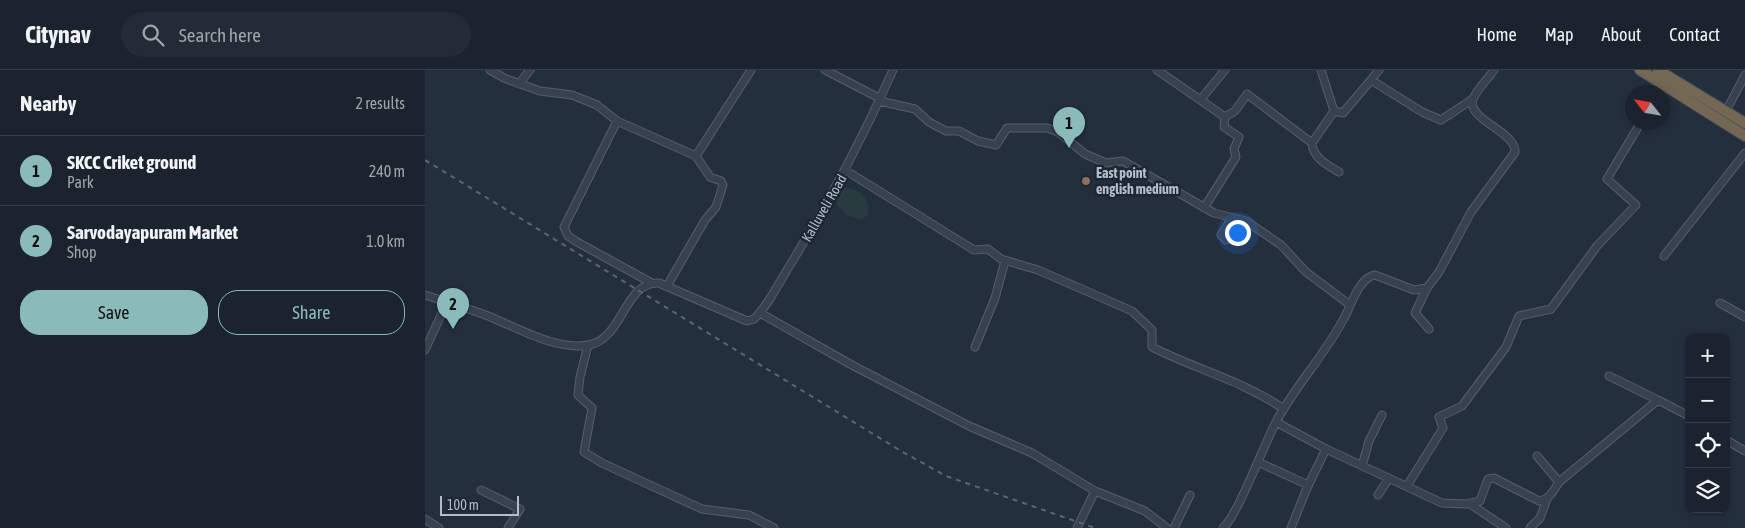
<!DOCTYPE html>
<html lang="en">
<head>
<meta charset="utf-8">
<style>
  :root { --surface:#1b232e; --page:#242b36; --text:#f1f3f6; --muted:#a0a4aa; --line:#39404a; --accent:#8bbbb9 }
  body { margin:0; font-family:"Asap Condensed",sans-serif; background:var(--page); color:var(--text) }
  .controls { position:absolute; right:15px; bottom:15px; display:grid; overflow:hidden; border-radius:10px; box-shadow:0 2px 8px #0003 }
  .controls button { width:45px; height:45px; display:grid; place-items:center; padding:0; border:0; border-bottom:1px solid var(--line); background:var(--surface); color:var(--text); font:25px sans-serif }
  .compass { position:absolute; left:1200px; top:15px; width:45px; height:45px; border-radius:50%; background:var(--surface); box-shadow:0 2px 8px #0003; rotate:301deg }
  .scale { position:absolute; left:15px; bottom:12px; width:79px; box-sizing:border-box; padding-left:5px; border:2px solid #b4bcc9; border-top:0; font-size:14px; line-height:18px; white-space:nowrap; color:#b4bcc9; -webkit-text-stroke:4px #1d2633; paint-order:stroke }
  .you { position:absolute; left:812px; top:162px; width:18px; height:18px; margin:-12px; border:4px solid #fff; border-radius:50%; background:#1a73e8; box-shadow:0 0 0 8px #1a73e833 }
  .badge { display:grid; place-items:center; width:32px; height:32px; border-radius:50%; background:var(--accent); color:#111; font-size:16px; font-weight:700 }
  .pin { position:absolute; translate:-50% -41px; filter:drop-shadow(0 1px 2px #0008) }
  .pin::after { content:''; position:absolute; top:26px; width:18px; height:15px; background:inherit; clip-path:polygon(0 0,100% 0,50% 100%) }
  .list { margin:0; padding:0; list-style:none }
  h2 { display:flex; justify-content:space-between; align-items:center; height:65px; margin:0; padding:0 20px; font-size:21px }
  h2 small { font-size:16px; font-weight:400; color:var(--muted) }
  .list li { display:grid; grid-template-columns:32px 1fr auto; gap:15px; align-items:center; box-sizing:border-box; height:70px; padding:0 20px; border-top:1px solid var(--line) }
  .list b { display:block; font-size:19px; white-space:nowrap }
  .list p { margin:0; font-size:16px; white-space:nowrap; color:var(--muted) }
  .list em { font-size:16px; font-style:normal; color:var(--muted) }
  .actions { display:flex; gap:10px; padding:15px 20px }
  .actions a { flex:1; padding:11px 0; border:1px solid var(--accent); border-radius:20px; text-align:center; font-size:18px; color:var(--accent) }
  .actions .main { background:var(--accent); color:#111 }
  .icon { flex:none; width:28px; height:28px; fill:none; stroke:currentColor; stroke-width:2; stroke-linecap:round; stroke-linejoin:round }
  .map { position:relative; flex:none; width:1320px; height:458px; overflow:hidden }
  header { display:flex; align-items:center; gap:30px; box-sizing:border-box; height:70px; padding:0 25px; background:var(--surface); border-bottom:1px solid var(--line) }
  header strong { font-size:24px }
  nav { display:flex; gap:28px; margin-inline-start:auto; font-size:18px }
  .search { width:350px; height:45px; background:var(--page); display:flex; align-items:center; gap:12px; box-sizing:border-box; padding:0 18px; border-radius:28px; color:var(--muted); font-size:19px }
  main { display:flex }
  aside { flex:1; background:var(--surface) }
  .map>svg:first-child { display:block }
  .green { fill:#263c3f }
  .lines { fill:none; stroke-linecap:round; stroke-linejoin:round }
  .minor-casing { stroke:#565f6c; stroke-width:9 }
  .highway-casing { stroke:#434c59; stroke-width:12 }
  .minor { stroke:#38414e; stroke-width:7 }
  .highway { stroke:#746855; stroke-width:10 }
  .rail { stroke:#5a6575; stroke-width:2; stroke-dasharray:5 5; stroke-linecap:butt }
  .education-dot { fill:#8d6e63; stroke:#1d2633; stroke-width:2 }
  .labels { text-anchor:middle; stroke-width:5; stroke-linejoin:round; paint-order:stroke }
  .poi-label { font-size:14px; font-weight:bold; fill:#b4bcc9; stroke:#1d2633; text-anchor:start }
  .street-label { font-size:14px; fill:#b4bcc9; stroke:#1d2633 }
</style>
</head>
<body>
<header>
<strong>Citynav</strong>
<div class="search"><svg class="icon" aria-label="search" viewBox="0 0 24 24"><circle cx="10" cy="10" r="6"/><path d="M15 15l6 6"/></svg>Search here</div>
<nav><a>Home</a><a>Map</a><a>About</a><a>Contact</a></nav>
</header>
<main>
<aside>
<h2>Nearby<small>2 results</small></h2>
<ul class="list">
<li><span class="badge">1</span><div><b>SKCC Criket ground</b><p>Park</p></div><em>240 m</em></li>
<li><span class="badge">2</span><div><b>Sarvodayapuram Market</b><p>Shop</p></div><em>1.0 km</em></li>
</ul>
<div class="actions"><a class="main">Save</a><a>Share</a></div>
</aside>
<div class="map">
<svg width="1320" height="458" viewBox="0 0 1320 458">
  <rect width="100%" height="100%" fill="#242f3e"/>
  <path class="green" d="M419 118C436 118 445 129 443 145L436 150 421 145 412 135V125Z"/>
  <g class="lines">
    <defs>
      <path id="minor" d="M65 0 79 8 115 21 147 25 172 35 192 51 271 86 326 0
        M400 0 456 29
        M732 0 800 47
        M896 0 909 41
        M946 10 954 0
        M94 14 105 0
        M776 29 800 0
        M454 31 490 39 504 52 521 61H534L553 71 571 75 582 58H622L633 62 660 84 681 93 698 91 789 143 821 151 856 175 881 202 925 235
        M1301 41 1320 5
        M800 47 810 41 822 24 887 73 909 41 918 43 946 10 997 42 1016 50 1048 29
        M192 51 139 157 143 166 152 172 225 212
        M887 73C888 88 902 95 914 102
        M420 100 549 180 563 179 576 189 613 200 707 241 727 260V277C770 299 818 311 859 339
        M779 138 811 87 809 79 814 67 799 57 800 47
        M801 170 796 165 807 148
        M1239 186 1320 83
        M242 216 280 150 291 137 298 115 296 111 285 107 271 86
        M1002 218 990 243 1004 259
        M0 225C19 231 39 237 58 244 90 256 129 281 164 275 199 268 199 211 234 213L322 251 329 249C344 234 354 213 365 195 404 132 438 68 468 0
        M1295 233 1320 247
        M335 243 425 294 544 356 607 383 670 421 720 441 742 458
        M163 275 155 307 153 325 167 338 159 382 177 393 277 439 324 445 349 458
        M550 277 570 228 580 191
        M0 280 22 232
        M1184 306 1233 330
        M851 352 901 379 1017 433 1042 434 1055 431 1063 409 1069 408 1114 431C1124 430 1129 420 1134 412L1233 330 1264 346
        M1301 370 1320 381
        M1112 386 1134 412
        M833 392 883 415
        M937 396 944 371 957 345
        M982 416 1018 358 1014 347 1037 336 1081 277 1094 246 1126 239 1172 176 1211 135 1182 109 1216 52
        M56 420 95 439 83 458
        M953 425 964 408
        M1045 434 1081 458
        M0 449 14 458
        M652 458 670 421
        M749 458 765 425
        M798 458C813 445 839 374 851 352 870 316 899 286 918 250 926 237 933 208 950 205L989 220 1002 218 1014 202 1046 142 1090 82C1091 61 1041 50 1048 29 1052 19 1063 9 1069 0
        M866 458 882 418 901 379
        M1105 458 1115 448 1122 429"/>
      <path id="highway" d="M1215 0 1320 66
        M1233 0 1320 53"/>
    </defs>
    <use href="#minor" class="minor-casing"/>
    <use href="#highway" class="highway-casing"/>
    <use href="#minor" class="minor"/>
    <use href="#highway" class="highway"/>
    <path class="rail" d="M0 90 476 381 521 406 670 458"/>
  </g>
  <circle class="education-dot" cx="661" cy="111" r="5"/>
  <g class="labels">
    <g class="poi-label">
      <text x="671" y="108">East point<tspan x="671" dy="16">english medium</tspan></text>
    </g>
    <g class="street-label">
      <text transform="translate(399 138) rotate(-60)" y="5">Kalluveli Road</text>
    </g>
  </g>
</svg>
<div class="controls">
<button>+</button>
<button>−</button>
<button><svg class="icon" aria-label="locate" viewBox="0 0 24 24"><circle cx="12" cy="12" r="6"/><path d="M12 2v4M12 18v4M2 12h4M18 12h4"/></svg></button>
<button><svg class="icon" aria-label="layers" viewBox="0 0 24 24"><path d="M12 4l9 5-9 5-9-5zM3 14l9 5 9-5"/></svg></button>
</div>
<svg class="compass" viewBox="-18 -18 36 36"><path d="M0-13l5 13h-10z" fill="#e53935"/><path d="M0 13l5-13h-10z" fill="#a0a4aa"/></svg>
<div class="scale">100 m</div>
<div class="you"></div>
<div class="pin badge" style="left:644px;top:78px">1</div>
<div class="pin badge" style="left:28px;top:259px">2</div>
</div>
</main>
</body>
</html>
